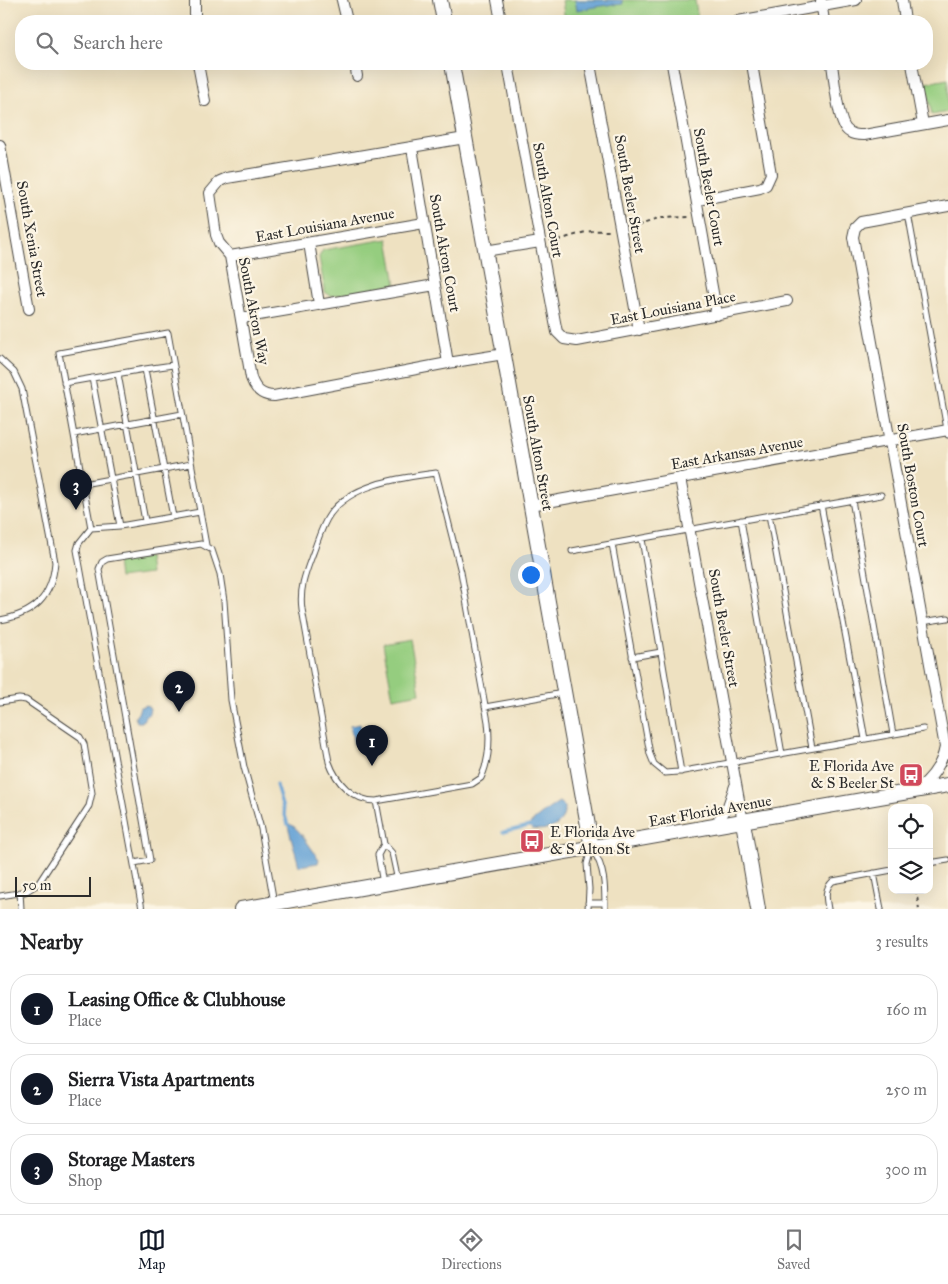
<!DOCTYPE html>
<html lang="en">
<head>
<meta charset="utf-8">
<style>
  :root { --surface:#fff; --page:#f2f2f2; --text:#202124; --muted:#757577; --line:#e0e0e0; --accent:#111827 }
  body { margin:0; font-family:"IM FELL Great Primer",serif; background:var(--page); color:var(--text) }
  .controls { position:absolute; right:15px; bottom:15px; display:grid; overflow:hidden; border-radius:10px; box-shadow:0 5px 20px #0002 }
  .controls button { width:45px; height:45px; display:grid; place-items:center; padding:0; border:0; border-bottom:1px solid var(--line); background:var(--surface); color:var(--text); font:25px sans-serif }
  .scale { position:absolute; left:15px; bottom:12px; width:76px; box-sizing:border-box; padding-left:5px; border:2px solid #2b2b2b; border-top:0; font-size:14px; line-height:18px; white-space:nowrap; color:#2b2b2b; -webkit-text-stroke:4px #fcf5e5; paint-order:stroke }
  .you { position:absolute; left:530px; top:574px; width:18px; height:18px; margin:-12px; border:4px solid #fff; border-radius:50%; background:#1a73e8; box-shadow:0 0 0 8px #1a73e833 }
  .badge { display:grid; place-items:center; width:32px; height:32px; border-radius:50%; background:var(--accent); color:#fff; font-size:16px; font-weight:700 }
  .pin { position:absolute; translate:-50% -41px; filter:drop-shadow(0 1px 2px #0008) }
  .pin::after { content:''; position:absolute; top:26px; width:18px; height:15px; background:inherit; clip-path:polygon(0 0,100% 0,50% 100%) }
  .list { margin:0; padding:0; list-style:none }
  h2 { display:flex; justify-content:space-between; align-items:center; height:65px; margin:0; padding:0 20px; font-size:21px }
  h2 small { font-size:16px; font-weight:400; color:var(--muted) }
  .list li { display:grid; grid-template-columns:32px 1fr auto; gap:15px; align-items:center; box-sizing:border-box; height:70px; margin:0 10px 10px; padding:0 10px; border:1px solid var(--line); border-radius:20px }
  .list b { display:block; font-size:19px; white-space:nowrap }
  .list p { margin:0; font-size:16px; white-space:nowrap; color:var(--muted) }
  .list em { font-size:16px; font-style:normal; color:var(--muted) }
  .icon { flex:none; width:28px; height:28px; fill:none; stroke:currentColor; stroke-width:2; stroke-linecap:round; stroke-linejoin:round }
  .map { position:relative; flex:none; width:948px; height:909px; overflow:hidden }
  .search { position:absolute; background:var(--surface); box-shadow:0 5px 20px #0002; left:15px; right:15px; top:15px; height:55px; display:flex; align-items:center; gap:12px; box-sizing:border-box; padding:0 18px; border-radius:20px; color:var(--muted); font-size:19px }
  .sheet { height:305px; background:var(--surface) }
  nav { display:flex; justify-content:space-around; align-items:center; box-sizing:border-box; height:70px; border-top:1px solid var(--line); background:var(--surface); font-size:14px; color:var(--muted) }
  nav a { display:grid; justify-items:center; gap:2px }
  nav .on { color:var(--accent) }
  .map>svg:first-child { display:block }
  .green { fill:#95cd7f; stroke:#607c55 }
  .water { fill:#63a1d5; stroke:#476680 }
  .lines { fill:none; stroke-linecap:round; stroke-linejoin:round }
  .stream { stroke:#63a1d5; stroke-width:3 }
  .lane-casing { stroke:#484642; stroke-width:7 }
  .street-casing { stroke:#484642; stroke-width:12 }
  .secondary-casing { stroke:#484642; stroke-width:16 }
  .path { stroke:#484642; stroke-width:2; stroke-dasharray:4 4; stroke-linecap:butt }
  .lane { stroke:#fff; stroke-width:5 }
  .street { stroke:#fff; stroke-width:10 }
  .secondary { stroke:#fff; stroke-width:14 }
  .labels { text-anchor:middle; stroke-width:4.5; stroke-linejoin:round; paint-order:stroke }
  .street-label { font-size:15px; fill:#2b2b2b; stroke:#fcf5e5 }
  .poi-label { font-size:15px; fill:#2b2b2b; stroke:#fcf5e5; text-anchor:end }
</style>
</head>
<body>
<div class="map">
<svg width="948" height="909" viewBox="0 0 948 909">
  <rect width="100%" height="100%" fill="#fcf5e5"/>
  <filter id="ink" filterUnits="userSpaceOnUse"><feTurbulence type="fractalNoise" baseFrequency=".02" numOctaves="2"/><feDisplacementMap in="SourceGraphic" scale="10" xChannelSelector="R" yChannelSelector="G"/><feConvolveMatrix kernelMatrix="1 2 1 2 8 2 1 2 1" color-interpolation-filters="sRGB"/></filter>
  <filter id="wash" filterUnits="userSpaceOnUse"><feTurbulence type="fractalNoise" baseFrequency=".0096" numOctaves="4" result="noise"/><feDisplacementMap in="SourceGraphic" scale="20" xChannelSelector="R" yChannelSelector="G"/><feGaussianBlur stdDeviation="1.12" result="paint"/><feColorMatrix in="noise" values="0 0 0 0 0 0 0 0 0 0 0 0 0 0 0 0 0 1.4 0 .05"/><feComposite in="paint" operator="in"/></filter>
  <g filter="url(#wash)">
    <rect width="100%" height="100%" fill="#eee1c1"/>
    <path class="green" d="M562 0H695L698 20 565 21Z
      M948 79V112L932 115 926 83Z
      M388 239 396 284 331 296 325 292 319 257 323 250Z
      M148 557 150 574 119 578 117 561Z
      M410 639 420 693 393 698 383 644Z"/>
    <path class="water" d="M575 0H622L623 4 614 5V4L577 10Z
      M146 705 150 708 149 714 145 717 142 722H137L135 717 138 713 140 707Z
      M360 724 364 742 354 744 350 726Z
      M559 802 564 806C566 826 549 832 532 829L529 826C531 821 555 804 559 802Z
      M289 824C298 826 312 850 319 859L318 863 299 866 288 826Z"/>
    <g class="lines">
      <path class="stream" d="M276 785 288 825
        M503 832 529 826"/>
    </g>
  </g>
  <g filter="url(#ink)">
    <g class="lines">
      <defs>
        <path id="lane" d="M908 213 948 435
          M0 359 14 372 22 389 55 562C52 598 34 614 0 620
          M145 369 173 365
          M118 374 145 521
          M92 378 120 526
          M64 383 145 369 173 517
          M74 434 182 414
          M436 473 461 572 488 722C490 740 489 761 481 778L472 784 376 801C353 801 336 782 329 762L302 609C299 588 306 572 313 553 318 540 322 525 330 514 352 483 402 478 436 473Z
          M83 484 191 464
          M852 500 893 734
          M821 505 865 739
          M200 512 120 526 91 528 59 353 168 333 206 545
          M769 515 812 748
          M741 520 782 754
          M91 528 79 543 77 550 142 909
          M642 539 681 772
          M612 544 650 754 654 764 665 773 678 772 923 729
          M572 551 881 495
          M922 622 948 618
          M632 657 661 652
          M0 702 19 699 26 700 80 737 84 744 92 793 89 806 38 884 25 892 0 896
          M485 707 563 693
          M376 801 384 844 392 853 398 881
          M593 850C605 869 605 886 605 909
          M134 863 150 860 99 569 102 562 107 559 201 544 212 550 220 574 224 601 231 700 244 767 261 829 274 903
          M929 863 948 860
          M874 873 881 909
          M383 884 378 855 384 844
          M20 892 21 909
          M588 903H605
          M588 909 589 889 587 864 591 849
          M828 909C826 898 824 889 833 881L892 870"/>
        <path id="street" d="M342 0 347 21
          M497 0 501 21
          M902 0 905 21
          M821 1 824 21
          M195 21V0
          M738 21 856 0
          M198 64 205 101
          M355 64 357 76
          M508 64 555 322 557 332 564 339 577 341 787 301
          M590 64 639 330
          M672 64 717 315
          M832 64C834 78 838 120 846 129 851 135 858 135 864 135L948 120
          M912 64 923 124
          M465 138 227 178 220 181 210 193 216 235 219 243 230 256 251 378C255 389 261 396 274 396L448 363 504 354
          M0 145 29 309
          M412 148 448 363
          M697 200 760 188 766 185 771 174 752 64
          M948 206 861 222 855 228 853 237 945 747 948 754
          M309 243 319 304
          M485 251 540 242
          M230 256 424 223
          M242 318 435 285
          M680 478 743 822
          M531 505 948 430
          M918 789C931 779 942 764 945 747
          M714 827 728 806 735 786"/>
        <path id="secondary" d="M440 0 444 21
          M452 64 592 848
          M743 822 758 909
          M241 909 948 785"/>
      </defs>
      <use href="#lane" class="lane-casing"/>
      <use href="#street" class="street-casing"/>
      <use href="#secondary" class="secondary-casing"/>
      <path class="path" d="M630 228 661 218 689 217
        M550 241C563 240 573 235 586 232 594 230 602 231 611 231
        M916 890 919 909"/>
      <use href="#lane" class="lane"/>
      <use href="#street" class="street"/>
      <use href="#secondary" class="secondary"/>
    </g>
  </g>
  <defs>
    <symbol id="bus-square" viewBox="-11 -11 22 22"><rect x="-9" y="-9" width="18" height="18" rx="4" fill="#d1495b" stroke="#fcf5e5"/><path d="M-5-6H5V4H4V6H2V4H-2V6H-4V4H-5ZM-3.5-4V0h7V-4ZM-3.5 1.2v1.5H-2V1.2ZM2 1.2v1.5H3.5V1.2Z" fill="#fff"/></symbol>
  </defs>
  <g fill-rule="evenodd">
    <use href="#bus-square" x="897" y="761" width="28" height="28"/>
    <use href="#bus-square" x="518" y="827" width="28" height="28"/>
  </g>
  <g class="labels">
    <g class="street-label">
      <text transform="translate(709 187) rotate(80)" y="5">South Beeler Court</text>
      <text transform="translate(630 194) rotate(80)" y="5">South Beeler Street</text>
      <text transform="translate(548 200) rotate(80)" y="5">South Alton Court</text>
      <text transform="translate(325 225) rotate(-10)" y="5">East Louisiana Avenue</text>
      <text transform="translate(32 239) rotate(80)" y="5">South Xenia Street</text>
      <text transform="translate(445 253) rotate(80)" y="5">South Akron Court</text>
      <text transform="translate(673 308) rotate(-11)" y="5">East Louisiana Place</text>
      <text transform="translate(254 311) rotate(79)" y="5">South Akron Way</text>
      <text transform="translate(538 453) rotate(80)" y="5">South Alton Street</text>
      <text transform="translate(737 453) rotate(-10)" y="5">East Arkansas Avenue</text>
      <text transform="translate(913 485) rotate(80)" y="5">South Boston Court</text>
      <text transform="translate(724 628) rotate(80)" y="5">South Beeler Street</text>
      <text transform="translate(710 811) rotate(-10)" y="5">East Florida Avenue</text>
    </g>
    <g class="poi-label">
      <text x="894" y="771">E Florida Ave<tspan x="894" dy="17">&amp; S Beeler St</tspan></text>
      <text x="550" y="837" text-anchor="start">E Florida Ave<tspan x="550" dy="17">&amp; S Alton St</tspan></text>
    </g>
  </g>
</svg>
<div class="controls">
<button><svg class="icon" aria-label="locate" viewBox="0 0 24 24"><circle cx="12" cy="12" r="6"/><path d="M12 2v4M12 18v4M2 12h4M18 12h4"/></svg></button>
<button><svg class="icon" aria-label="layers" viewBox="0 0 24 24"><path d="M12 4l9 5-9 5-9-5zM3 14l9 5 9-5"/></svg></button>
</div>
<div class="scale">50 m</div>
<div class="you"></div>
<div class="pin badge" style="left:372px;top:766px">1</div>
<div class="pin badge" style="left:179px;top:712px">2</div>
<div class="pin badge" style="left:76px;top:510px">3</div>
<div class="search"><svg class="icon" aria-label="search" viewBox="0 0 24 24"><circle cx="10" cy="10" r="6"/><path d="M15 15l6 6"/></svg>Search here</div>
</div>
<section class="sheet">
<h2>Nearby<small>3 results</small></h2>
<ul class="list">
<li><span class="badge">1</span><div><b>Leasing Office &amp; Clubhouse</b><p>Place</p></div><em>160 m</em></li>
<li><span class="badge">2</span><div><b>Sierra Vista Apartments</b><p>Place</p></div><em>250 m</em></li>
<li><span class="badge">3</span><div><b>Storage Masters</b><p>Shop</p></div><em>300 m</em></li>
</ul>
</section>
<nav>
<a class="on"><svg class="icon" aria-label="map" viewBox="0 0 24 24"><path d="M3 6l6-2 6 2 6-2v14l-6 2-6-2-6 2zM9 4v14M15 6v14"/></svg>Map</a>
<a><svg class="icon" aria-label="directions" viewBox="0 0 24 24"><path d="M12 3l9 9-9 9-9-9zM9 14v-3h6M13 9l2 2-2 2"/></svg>Directions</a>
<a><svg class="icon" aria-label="saved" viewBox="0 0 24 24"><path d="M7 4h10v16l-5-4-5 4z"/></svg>Saved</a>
</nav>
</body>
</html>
